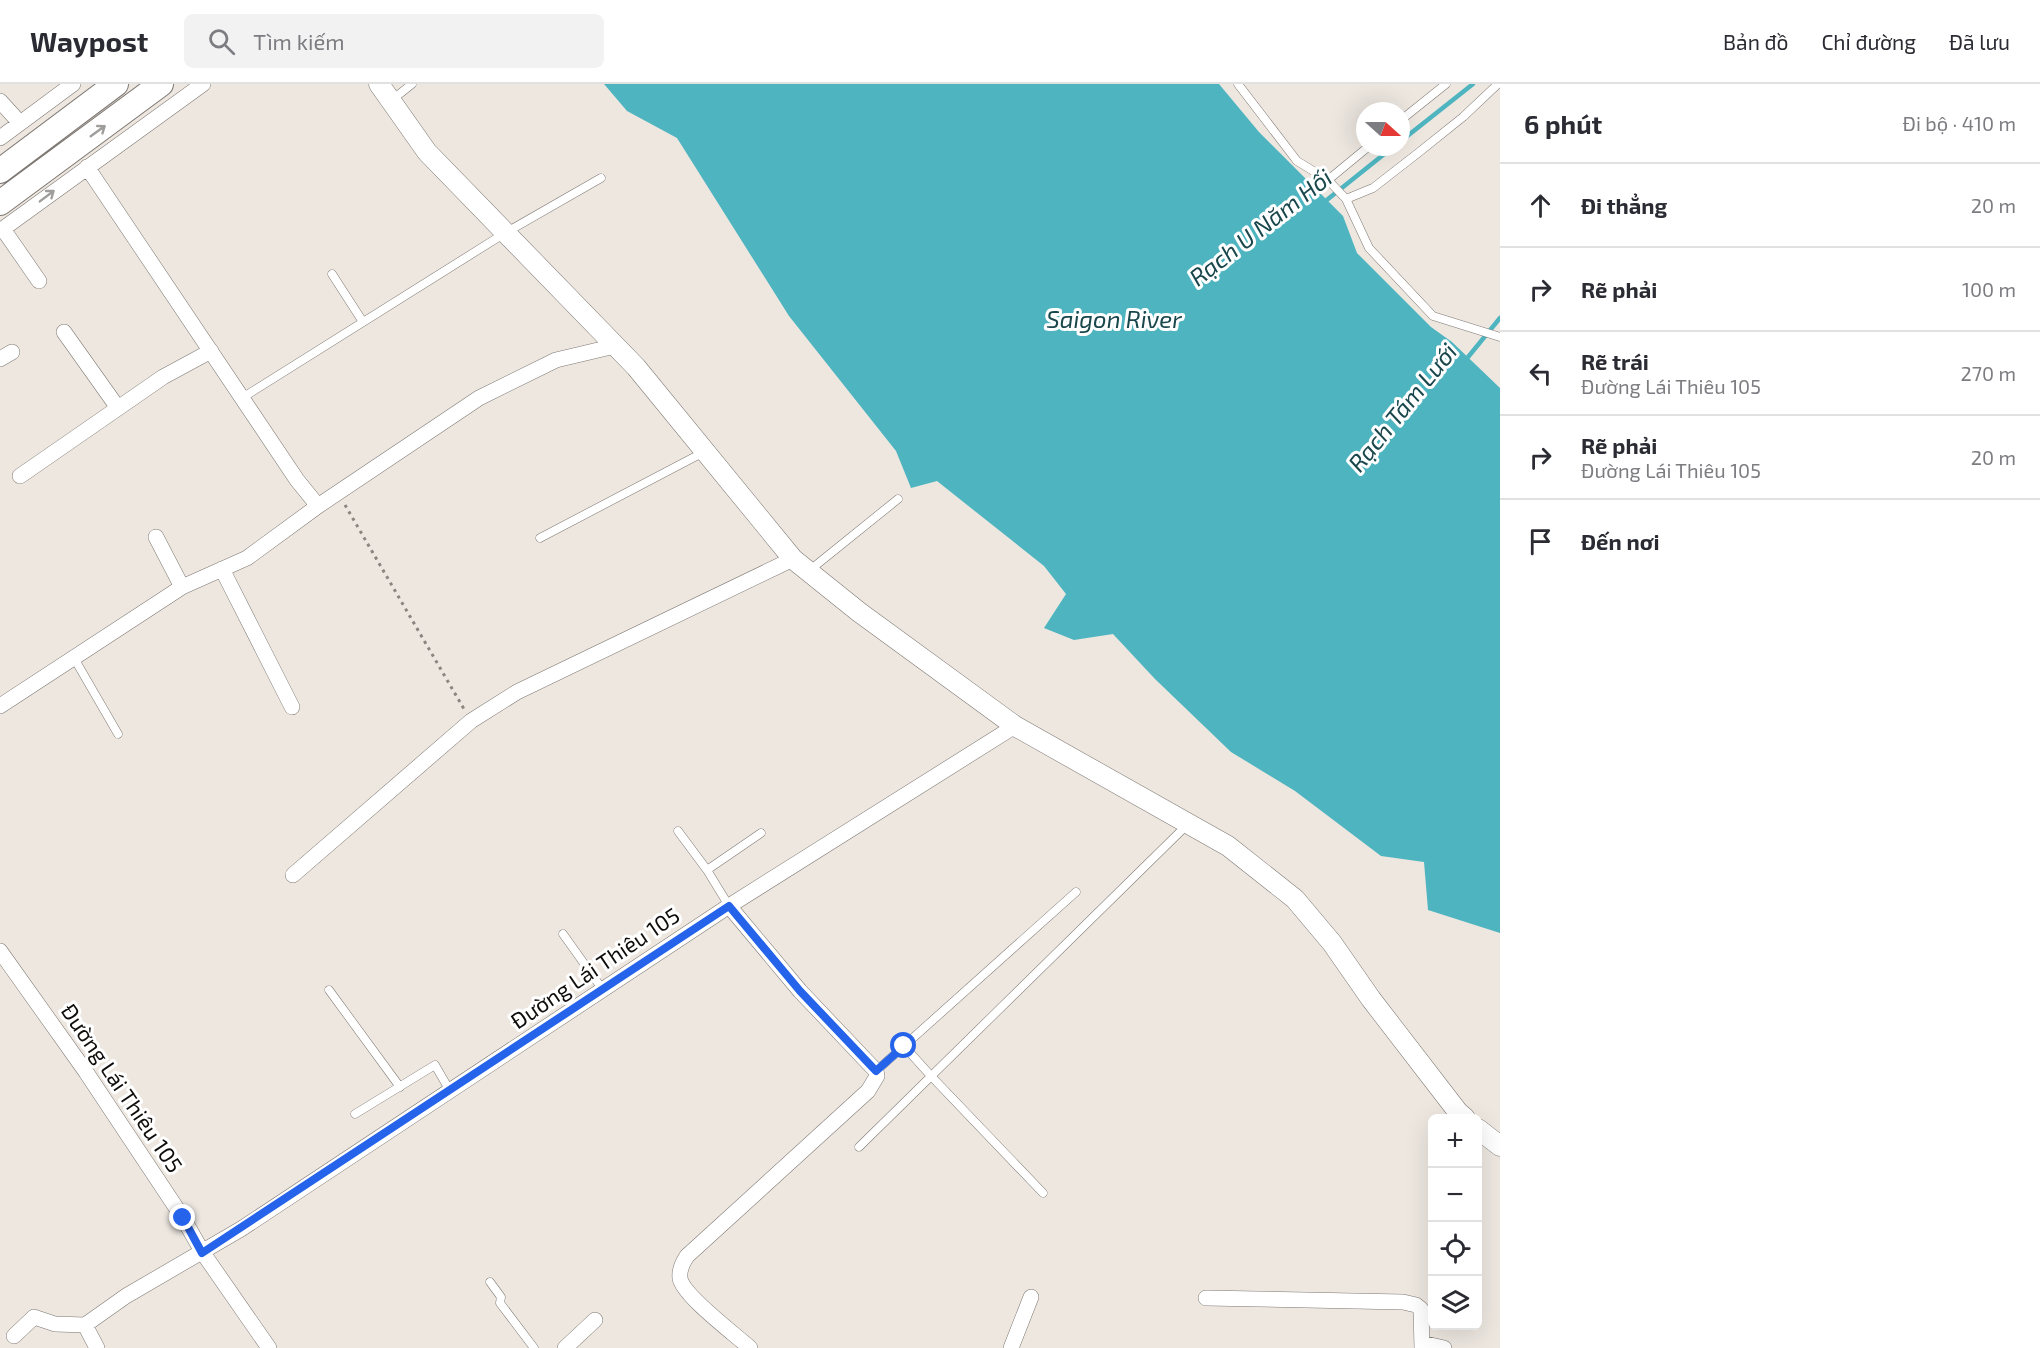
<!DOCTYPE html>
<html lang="vi">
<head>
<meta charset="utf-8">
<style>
  :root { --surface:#fff; --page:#f2f2f3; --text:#2b2b33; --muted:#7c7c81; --line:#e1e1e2 }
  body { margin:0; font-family:"Exo 2",sans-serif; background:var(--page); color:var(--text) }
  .controls { position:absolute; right:18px; bottom:18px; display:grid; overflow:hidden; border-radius:9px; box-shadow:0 6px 24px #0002 }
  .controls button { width:54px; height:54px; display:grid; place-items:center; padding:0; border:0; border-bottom:2px solid var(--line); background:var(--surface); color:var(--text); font:30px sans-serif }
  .compass { position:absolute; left:1356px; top:18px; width:54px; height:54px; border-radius:50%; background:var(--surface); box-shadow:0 6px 24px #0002; rotate:111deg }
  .stop { position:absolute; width:18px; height:18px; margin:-14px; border:4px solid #2563eb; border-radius:50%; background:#fff }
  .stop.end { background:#2563eb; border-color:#fff; box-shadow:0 2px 6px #0008 }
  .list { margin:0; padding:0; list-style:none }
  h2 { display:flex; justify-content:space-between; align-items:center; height:78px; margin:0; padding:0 24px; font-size:26px }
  h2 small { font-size:20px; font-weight:400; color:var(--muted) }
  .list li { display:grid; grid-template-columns:39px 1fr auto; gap:18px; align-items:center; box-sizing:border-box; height:84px; padding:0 24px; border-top:2px solid var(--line) }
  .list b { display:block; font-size:22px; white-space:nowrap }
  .list p { margin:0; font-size:20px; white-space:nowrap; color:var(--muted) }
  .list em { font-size:20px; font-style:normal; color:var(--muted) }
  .icon { flex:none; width:33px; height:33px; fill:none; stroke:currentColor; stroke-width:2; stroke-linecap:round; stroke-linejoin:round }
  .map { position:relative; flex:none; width:1500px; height:1264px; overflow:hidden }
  header { display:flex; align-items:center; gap:36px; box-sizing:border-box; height:84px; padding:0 30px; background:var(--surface); border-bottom:2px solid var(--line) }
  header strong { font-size:28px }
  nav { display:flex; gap:33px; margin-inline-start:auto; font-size:21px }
  .search { width:420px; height:54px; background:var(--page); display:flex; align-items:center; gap:15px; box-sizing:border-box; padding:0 21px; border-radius:9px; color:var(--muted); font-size:22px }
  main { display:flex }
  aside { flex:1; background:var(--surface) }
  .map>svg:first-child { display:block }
  .water { fill:#4eb5c0 }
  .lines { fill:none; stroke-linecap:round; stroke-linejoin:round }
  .stream { stroke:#4eb5c0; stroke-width:4.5 }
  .service-casing { stroke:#7e7873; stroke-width:9 }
  .minor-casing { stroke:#7e7873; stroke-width:16 }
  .tertiary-casing { stroke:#7e7873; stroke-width:21 }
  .primary-casing { stroke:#7e7873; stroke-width:26 }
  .path { stroke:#8a8581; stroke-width:3; stroke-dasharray:3 4.5; stroke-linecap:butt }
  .service { stroke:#fff; stroke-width:8 }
  .minor { stroke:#fff; stroke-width:15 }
  .tertiary { stroke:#fff; stroke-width:20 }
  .primary { stroke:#fff; stroke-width:24 }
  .oneway { stroke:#9f9e9d }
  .route { stroke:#2563eb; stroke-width:8 }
  .labels { text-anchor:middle; stroke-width:6; stroke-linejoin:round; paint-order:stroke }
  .street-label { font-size:22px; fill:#0f0d0b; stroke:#fff }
  .water-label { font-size:24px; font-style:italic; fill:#19474c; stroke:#fff }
</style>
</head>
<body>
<header>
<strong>Waypost</strong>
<div class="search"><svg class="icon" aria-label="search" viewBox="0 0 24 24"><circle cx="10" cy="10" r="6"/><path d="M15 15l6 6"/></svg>Tìm kiếm</div>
<nav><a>Bản đồ</a><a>Chỉ đường</a><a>Đã lưu</a></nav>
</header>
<main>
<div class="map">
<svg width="1500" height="1264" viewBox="0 0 1500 1264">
  <rect width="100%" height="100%" fill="#ede7e0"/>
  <path class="water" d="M604 0H1219L1259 48 1343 132 1357 169 1431 243 1452 258 1500 304V849L1428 826 1424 778 1381 772 1295 707 1231 668 1155 595 1113 550 1074 556 1044 544 1066 510 1044 482 937 397 911 404 896 367 789 232 677 54 627 27Z"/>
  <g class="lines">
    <path class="stream" d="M1401 57 1473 0
      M1323 119 1393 63
      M1464 278 1500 234"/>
    <defs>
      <path id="service" d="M1238 0 1297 77 1328 96 1346 115 1369 164 1433 232 1500 253
        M392 16 412 0
        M1401 36 1446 0
        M1328 96 1368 63
        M1346 115 1373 104 1418 69 1463 33 1498 0
        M332 190 363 238
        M242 314 505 149 601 94
        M540 454 704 368
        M810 486 898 415
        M74 574 118 650
        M678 747 707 786
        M729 822 707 786 761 749
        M563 850 603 906
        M329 906 400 1003
        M904 962 931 992 1043 1109
        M876 987 1076 808
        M355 1030 435 981 450 1007
        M859 1063 1188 740
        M490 1198 501 1213 500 1219 534 1264"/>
      <path id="minor" d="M0 17 20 39
        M0 54 73 0
        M3 145 39 197
        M0 147 203 0
        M64 248 118 324
        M0 275 12 268
        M20 392 163 293 211 267
        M318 422 479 314 556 276 615 262
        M156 453 182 503
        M222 485 292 623
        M0 622 182 503 247 474 318 422 297 396 87 83
        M293 791 471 637 517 608 793 475
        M729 822 800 907 876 987 877 992 868 1007 687 1172C683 1178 679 1186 680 1194 682 1211 736 1251 750 1264
        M0 867 86 988 183 1134 203 1169 269 1264
        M1206 1214 1403 1218 1416 1221 1421 1225 1422 1264
        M14 1252 34 1233 55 1240 85 1241
        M1422 1259 1444 1264
        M97 1264 85 1241 126 1212 241 1145 729 822 1015 642
        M565 1264 595 1236
        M1011 1264 1031 1213"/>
      <path id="tertiary" d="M379 0 427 68 636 283 793 475 859 528 1015 642 1228 762 1295 815 1332 859 1371 915 1458 1028 1465 1034
        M1478 1045 1500 1062"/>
      <path id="primary" d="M0 87 116 0
        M0 119 161 0"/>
    </defs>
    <use href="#service" class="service-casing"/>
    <use href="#minor" class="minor-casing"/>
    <use href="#tertiary" class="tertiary-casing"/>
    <use href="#primary" class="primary-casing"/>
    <path class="path" d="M345 421 464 625"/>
    <use href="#service" class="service"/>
    <use href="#minor" class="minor"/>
    <use href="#tertiary" class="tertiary"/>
    <use href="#primary" class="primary"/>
  </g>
  <defs><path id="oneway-shaft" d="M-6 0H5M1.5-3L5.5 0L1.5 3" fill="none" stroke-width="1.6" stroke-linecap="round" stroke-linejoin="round" transform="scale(1.5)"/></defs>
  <g class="oneway">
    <use href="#oneway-shaft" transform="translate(98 47) rotate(-36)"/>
    <use href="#oneway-shaft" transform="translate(47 112) rotate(-37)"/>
  </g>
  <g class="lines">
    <path class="route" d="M183 1134 202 1169 729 822 800 907 876 987 904 962"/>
  </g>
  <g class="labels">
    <g class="street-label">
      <text transform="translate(595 884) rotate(-34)" y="8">Đường Lái Thiêu 105</text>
      <text transform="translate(122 1004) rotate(56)" y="8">Đường Lái Thiêu 105</text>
    </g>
    <g class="water-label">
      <text transform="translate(1261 144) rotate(-38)" y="8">Rạch U Năm Hối</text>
      <text x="1114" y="244">Saigon River</text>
      <text transform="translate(1403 324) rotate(-51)" y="8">Rạch Tám Lưới</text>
    </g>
  </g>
</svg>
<div class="controls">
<button>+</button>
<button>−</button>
<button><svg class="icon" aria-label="locate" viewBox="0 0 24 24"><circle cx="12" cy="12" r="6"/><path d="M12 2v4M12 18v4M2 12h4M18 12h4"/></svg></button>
<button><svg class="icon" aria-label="layers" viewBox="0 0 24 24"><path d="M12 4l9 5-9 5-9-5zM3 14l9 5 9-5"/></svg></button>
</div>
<svg class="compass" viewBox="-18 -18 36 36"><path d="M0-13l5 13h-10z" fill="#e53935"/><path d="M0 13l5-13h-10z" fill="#7c7c81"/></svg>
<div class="stop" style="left:904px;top:962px"></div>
<div class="stop end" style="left:183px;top:1134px"></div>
</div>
<aside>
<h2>6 phút<small>Đi bộ · 410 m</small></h2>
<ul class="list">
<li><svg class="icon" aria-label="ahead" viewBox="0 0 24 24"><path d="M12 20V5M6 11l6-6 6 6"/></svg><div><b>Đi thẳng</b></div><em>20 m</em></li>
<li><svg class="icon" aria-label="right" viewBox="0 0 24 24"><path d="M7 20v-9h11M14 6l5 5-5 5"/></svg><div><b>Rẽ phải</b></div><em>100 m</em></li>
<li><svg class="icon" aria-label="left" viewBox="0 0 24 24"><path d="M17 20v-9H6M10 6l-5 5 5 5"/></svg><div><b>Rẽ trái</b><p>Đường Lái Thiêu 105</p></div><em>270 m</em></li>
<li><svg class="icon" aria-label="right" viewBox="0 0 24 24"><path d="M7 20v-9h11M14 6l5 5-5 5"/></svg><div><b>Rẽ phải</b><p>Đường Lái Thiêu 105</p></div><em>20 m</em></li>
<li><svg class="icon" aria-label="arrive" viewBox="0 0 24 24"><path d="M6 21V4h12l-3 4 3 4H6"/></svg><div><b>Đến nơi</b></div></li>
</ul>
</aside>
</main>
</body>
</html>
